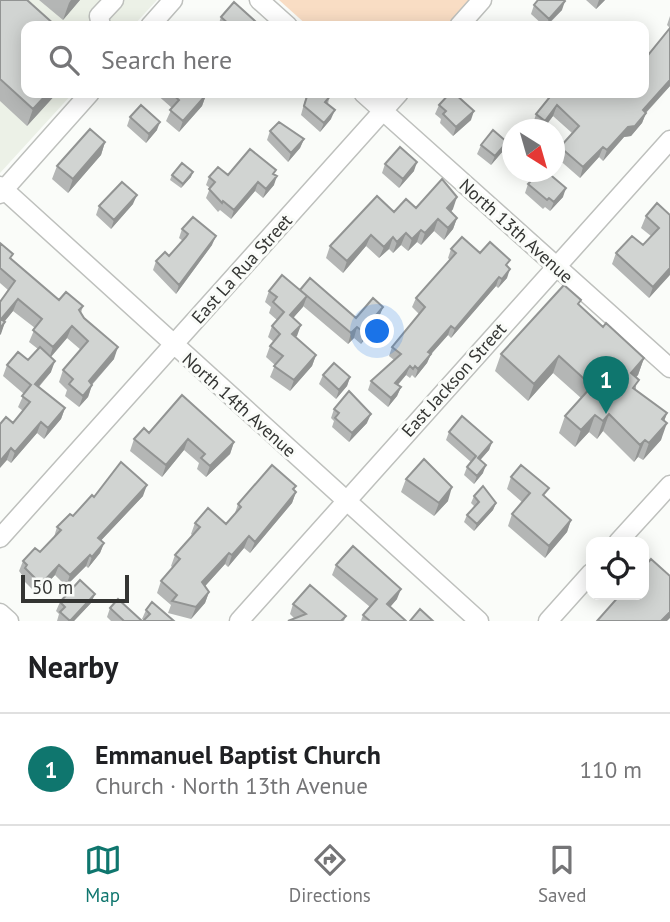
<!DOCTYPE html>
<html lang="en">
<head>
<meta charset="utf-8">
<style>
  :root { --surface:#fff; --page:#f6f6f6; --text:#202124; --muted:#757577; --line:#e0e0e0; --accent:#0f766e }
  body { margin:0; font-family:"PT Sans",sans-serif; background:var(--page); color:var(--text) }
  .controls { position:absolute; right:21px; bottom:21px; display:grid; overflow:hidden; border-radius:14px; box-shadow:0 4px 18px #0003 }
  .controls button { width:63px; height:63px; display:grid; place-items:center; padding:0; border:0; border-bottom:2px solid var(--line); background:var(--surface); color:var(--text); font:35px sans-serif }
  .compass { position:absolute; left:502px; top:119px; width:63px; height:63px; border-radius:50%; background:var(--surface); box-shadow:0 4px 18px #0003; rotate:143deg }
  .scale { position:absolute; left:21px; bottom:18px; width:108px; box-sizing:border-box; padding-left:7px; border:4px solid #343533; border-top:0; font-size:19px; line-height:24px; white-space:nowrap; color:#343533; -webkit-text-stroke:5px #fafcf9; paint-order:stroke }
  .you { position:absolute; left:378px; top:332px; width:24px; height:24px; margin:-18px; border:5px solid #fff; border-radius:50%; background:#1a73e8; box-shadow:0 0 0 10px #1a73e833 }
  .badge { display:grid; place-items:center; width:46px; height:46px; border-radius:50%; background:var(--accent); color:#fff; font-size:23px; font-weight:700 }
  .pin { position:absolute; translate:-50% -58px; filter:drop-shadow(0 2px 4px #0008) }
  .pin::after { content:''; position:absolute; top:37px; width:24px; height:21px; background:inherit; clip-path:polygon(0 0,100% 0,50% 100%) }
  .list { margin:0; padding:0; list-style:none }
  h2 { display:flex; justify-content:space-between; align-items:center; height:91px; margin:0; padding:0 28px; font-size:30px }
  h2 small { font-size:23px; font-weight:400; color:var(--muted) }
  .list li { display:grid; grid-template-columns:46px 1fr auto; gap:21px; align-items:center; box-sizing:border-box; height:112px; padding:0 28px; border-top:2px solid var(--line) }
  .list b { display:block; font-size:26px; white-space:nowrap }
  .list p { margin:0; font-size:23px; white-space:nowrap; color:var(--muted) }
  .list em { font-size:23px; font-style:normal; color:var(--muted) }
  .icon { flex:none; width:38px; height:38px; fill:none; stroke:currentColor; stroke-width:2; stroke-linecap:round; stroke-linejoin:round }
  .map { position:relative; flex:none; width:670px; height:621px; overflow:hidden }
  .search { position:absolute; background:var(--surface); box-shadow:0 4px 18px #0003; left:21px; right:21px; top:21px; height:77px; display:flex; align-items:center; gap:18px; box-sizing:border-box; padding:0 24px; border-radius:14px; color:var(--muted); font-size:26px }
  .sheet { height:203px; background:var(--surface) }
  nav { display:flex; justify-content:space-around; align-items:center; box-sizing:border-box; height:98px; border-top:2px solid var(--line); background:var(--surface); font-size:19px; color:var(--muted) }
  nav a { display:grid; justify-items:center; gap:4px }
  nav .on { color:var(--accent) }
  .map>svg:first-child { display:block }
  .built { fill:#ecf1e7 }
  .green { fill:#f9ddc4 }
  .lines { fill:none; stroke-linecap:round; stroke-linejoin:round }
  .minor-casing { stroke:#bec0bd; stroke-width:21 }
  .minor { stroke:#fff; stroke-width:18 }
  .wall { fill:#b4b6b5 }
  .shaded-wall { fill:#929493 }
  .building { fill:#d1d4d2; stroke:#929493; stroke-width:2 }
  .labels { text-anchor:middle; stroke-width:6; stroke-linejoin:round; paint-order:stroke }
  .street-label { font-size:18px; fill:#343533; stroke:#fafcf9 }
</style>
</head>
<body>
<div class="map">
<svg width="670" height="621" viewBox="0 0 670 621">
  <rect width="100%" height="100%" fill="#fafcf9"/>
  <path class="built" d="M0 0H157L133 26H26V93H73L0 173Z"/>
  <path class="green" d="M279 0H473L449 26H308Z"/>
  <g class="lines">
    <defs>
      <path id="minor" d="M259 0 288 26
        M101 26 99 16 114 0
        M150 26 173 0
        M459 26 482 0
        M363 93 670 368
        M0 186 479 621
        M0 194 90 93
        M0 538 399 93
        M618 542 670 485
        M0 613 9 621
        M239 621 670 140
        M548 621 591 573"/>
    </defs>
    <use href="#minor" class="minor-casing"/>
    <use href="#minor" class="minor"/>
  </g>
  <path class="wall" d="M0 0 26 93H57L27 126 0 101Z
    M39 0H80L63 20Z
    M586 0H605L596 9Z
    M534 5 562 10 547 26H544L531 14Z
    M670 16V28L667 25Z
    M221 17 253 26H218Z
    M670 28V86L646 113 642 123 631 136 624 137 603 161 599 157 580 178 556 157 560 147 572 133 553 116 543 130H539L533 124 536 114 553 93H644Z
    M155 93H204L206 95 202 106 179 132 166 121 172 108Z
    M307 93H330L328 104 331 119 320 132 301 115Z
    M439 105 471 120 453 136 440 123 441 119 435 114Z
    M130 117 157 130 146 143 127 126Z
    M270 131 304 139 300 148 288 162 267 140Z
    M105 142 101 155 68 193 52 179 57 166Z
    M507 142 503 151 491 165 477 154 481 145Z
    M385 164 414 171 399 188 382 173Z
    M274 174V185L263 198 255 191 231 219 220 210 218 212 206 198 210 188 206 185 209 177Z
    M172 175 191 177 181 188 170 180Z
    M528 184 563 197 550 211 545 207 543 209 525 193Z
    M133 204 111 229 96 215 99 206Z
    M416 208 453 209 451 212 457 218 453 229 444 240 434 231 421 245 417 242 408 251 401 245 393 253 389 249 379 258 366 246 343 273 326 258 330 246 394 212Z
    M670 215V274L649 298 612 264 616 253 643 245 651 236 641 228 646 216Z
    M182 229 212 245 176 294 153 270 156 261 169 256 183 241 179 238Z
    M0 243 11 259 59 300 83 306 81 313 114 359 92 385 88 397 79 407 65 396 67 390 59 382 63 370 81 350 67 338 51 357V372L39 387 65 408 61 419 44 439 37 433 11 463 7 460 13 423 23 411 18 407 24 394 3 376 7 365 28 360 38 349 29 342 35 328 13 311 4 322H5L0 335V302L8 290 0 283Z
    M451 249 480 253 508 267 507 278 498 288 496 286 451 338 448 335 431 354 427 363 415 378 412 375 410 378 406 375 398 385 401 387 397 396 388 407 368 390 371 381 394 360 389 356 392 347 419 314 412 307 416 298 450 260 448 258Z
    M300 290 356 318 383 307 379 317 373 325 370 332 361 344 354 338 348 344 303 306 293 318 301 325 295 337 316 355 312 366 290 391 270 377 275 365 266 357 270 346 274 342 268 337 272 326 277 320 269 313 271 307 265 302 269 291Z
    M579 306 603 327 644 358 638 375 636 377V390L667 413 664 421 661 440 643 460 638 457 634 462 603 431 597 439 589 432 575 447 559 433 565 416 581 398 553 373 528 401 495 371 501 354Z
    M323 375 350 377 347 386 336 399 319 384Z
    M334 409 367 423 349 442 332 427 334 421 331 418Z
    M449 432 492 442 489 450 480 460 483 473 474 484 464 475 467 467 471 462 446 440Z
    M149 433 234 442 230 454 206 477 197 469 199 463 184 450 162 477 130 451 134 439Z
    M511 477 546 498 571 520 567 532 545 558 508 526 512 514 522 502 507 489Z
    M406 479 448 501 434 516 401 492Z
    M296 486 294 490 296 492 292 503 250 553 244 548 228 567 225 564 205 586 209 592 205 603 191 619 168 613 171 605 157 593 161 581 173 568 171 566 175 555 193 536 191 534 195 523 226 524 234 516 238 504Z
    M143 496 101 540 104 543 100 553 88 568 86 566 66 586 55 575 37 594 21 578 22 575 19 571 23 561 40 552 54 537 57 527 73 516 94 497Z
    M474 496 496 503 493 510 474 531 464 522 467 515 475 507 471 503Z
    M336 565 397 599 390 607 406 621H361L363 615 370 607 332 575Z
    M60 602 91 603 74 621H57L59 614 56 611Z
    M293 604 346 616 344 621H288L295 619 290 614Z
    M110 608 142 621H111L107 617Z
    M146 610 174 621 144 620 142 619Z"/>
  <path class="shaded-wall" d="M71 0H80L63 20 69 3Z
    M599 0H605L596 9Z
    M565 1 562 10 546 26 549 19Z
    M670 80V86L639 120 643 110Z
    M48 93H57L27 126 33 109Z
    M206 95 202 106 179 132 183 121Z
    M557 105 553 116 542 130 545 121Z
    M335 110 331 119 320 132 324 123Z
    M474 111 471 120 453 136 456 127Z
    M646 113 642 123 631 136 624 137 603 161 607 150 628 127Z
    M160 122 157 130 146 143 149 134Z
    M304 139 300 148 288 162 291 153Z
    M105 142 101 155 68 193 73 179Z
    M507 142 503 151 491 165 495 156Z
    M603 147 599 157 580 178 583 167Z
    M417 162 414 171 399 188 403 179Z
    M193 172 191 177 181 188 183 184Z
    M277 176 274 185 263 198 266 189Z
    M258 182 255 191 231 219 234 210Z
    M566 188 563 197 550 211 554 202Z
    M137 195 133 204 111 229 114 220Z
    M457 197 453 209 443 220 447 208Z
    M457 218 453 229 444 240 448 228Z
    M438 219 434 231 421 245 425 233Z
    M421 230 417 242 408 251 412 239Z
    M406 233 401 245 393 253 397 242Z
    M371 235 366 246 343 273 347 261Z
    M216 236 212 245 176 294 179 285Z
    M393 237 389 249 379 258 384 247Z
    M670 263V275L649 298 653 287Z
    M510 269 507 278 498 288 502 279Z
    M499 277 496 286 451 338 455 329Z
    M307 296 303 307 286 326 290 315Z
    M18 299 13 311 0 327 1 319Z
    M383 307 379 317 373 325 370 332 361 344 365 333 372 320Z
    M5 322 1 334 0 335V328Z
    M301 325 297 336 288 345 292 334Z
    M72 326 67 338 49 359 53 347Z
    M451 326 448 335 425 361 428 352Z
    M357 327 354 338 348 344 351 333Z
    M118 347 114 359 85 392 89 381Z
    M431 354 427 363 415 378 418 369Z
    M316 355 312 366 290 391 294 380Z
    M559 356 553 373 528 401 534 384Z
    M644 358 638 375 624 390 631 373Z
    M55 361 51 372 31 395 35 384Z
    M410 366 406 375 392 391 395 383Z
    M350 377 347 386 336 399 339 390Z
    M92 385 88 397 79 407 83 396Z
    M401 387 397 396 388 407 391 398Z
    M65 408 61 419 44 439 48 428Z
    M667 413 661 430 667 423 661 440 643 460 649 443 662 419Z
    M371 414 367 423 349 442 352 433Z
    M609 414 603 431 597 439 603 421Z
    M595 415 589 432 575 447 581 430Z
    M41 422 37 433 11 463 15 452Z
    M188 439 184 450 162 477 166 465Z
    M645 440 638 457 634 462 640 445Z
    M234 442 230 454 206 477 210 466Z
    M492 442 489 450 475 466 478 458Z
    M11 448 7 460 0 468V461Z
    M486 465 483 473 474 484 477 476Z
    M147 485 143 496 94 548 98 538Z
    M452 487 448 501 434 516 439 503Z
    M296 492 292 503 250 553 255 542Z
    M496 503 493 510 474 531 477 524Z
    M571 520 567 532 545 558 549 546Z
    M249 536 244 548 228 567 232 555Z
    M104 543 100 553 88 568 92 557Z
    M229 553 225 564 198 594 202 582Z
    M90 555 86 566 66 586 70 575Z
    M59 565 55 575 37 594 41 584Z
    M401 589 397 599 384 614 387 604Z
    M209 592 205 603 191 619 196 607Z
    M95 594 91 603 74 621H69Z
    M670 612V618L667 621H661Z"/>
  <path class="building" d="M0 0H27L56 26H26V93H48L33 109 0 79Z
    M538 0H564L565 1 549 19 534 5Z
    M234 2 255 21 250 26H231L221 17Z
    M670 28V80L643 110 646 113 635 126 628 127 607 150 603 147 583 167 560 147 579 126 557 105 545 121 536 114 553 93H644V60Z
    M171 93H204L206 95 183 121 170 110 179 100Z
    M308 93H330L332 94 325 102 335 110 324 123 304 106Z
    M450 93H454L474 111 456 127 443 114 446 111 439 105Z
    M141 105 160 122 149 134 130 117Z
    M279 122 304 139 291 153 270 131Z
    M90 129 105 142 73 179 57 166Z
    M493 130 507 142 495 156 481 145Z
    M400 147 417 162 403 179 385 164Z
    M250 149 276 170 273 174 277 176 266 189 258 182 234 210 223 201 222 203 209 189 215 182 209 177 218 167 228 175Z
    M182 163 193 172 183 184 172 175Z
    M540 172H547L566 188 554 202 549 198 547 200 528 184Z
    M442 179 457 197 447 208 457 218 448 228 438 219 425 233 421 230 412 239 406 233 397 242 393 237 384 247 371 235 347 261 330 246 377 196 394 212 406 199 416 208Z
    M122 182 137 195 114 220 99 206Z
    M657 203 670 215V268L653 287 616 253 632 236 643 245 659 228 646 216Z
    M193 217 216 236 179 285 156 261 165 252 169 256 186 237 188 234 182 229Z
    M462 237 480 253 490 242 510 260 506 265 510 269 502 279 499 277 455 329 451 326 428 352 431 354 418 369 415 366 413 369 410 366 395 383 401 387 391 398 371 381 401 354 392 347 425 307 416 298 456 253 451 249Z
    M0 243 13 254 10 258 59 300 66 292 83 306 79 310 84 318 118 347 89 381 92 385 83 396 69 384 73 379 63 370 88 341 72 326 53 347 33 330 42 319 18 299 1 319 5 322 0 328V302L15 281 0 268Z
    M282 275 307 296 290 315 301 325 292 334 316 355 294 380 274 366 283 356 270 346 280 334 272 326 284 312 273 302 277 297 269 291Z
    M310 278 356 318 373 298 383 307 372 320 374 322 365 333 357 327 351 333 300 290Z
    M564 285 581 300 578 304 603 327 606 323 644 358 631 373 639 380 633 388 667 413 662 419 667 423 649 443 645 440 640 445 609 414 603 421 595 415 581 430 565 416 592 386 559 356 534 384 501 354Z
    M40 347 55 361 35 384 65 408 48 428 41 422 15 452 11 448 0 461V424L6 417 13 423 30 402 22 396 31 385 7 365 18 352 28 360Z
    M334 363 350 377 339 390 323 375Z
    M349 391 371 414 352 433 335 418 339 413 334 409Z
    M182 395 234 442 210 466 201 458 205 454 188 439 166 465 134 439 144 428 149 433Z
    M462 416 492 442 478 458 486 465 477 476 467 467 476 456 449 432Z
    M424 459 452 487 439 503 406 479Z
    M121 462 147 485 98 538 104 543 92 557 90 555 70 575 59 565 41 584 25 568 27 565 23 561 35 548 40 552 61 530 57 527 70 514 73 516 92 495 94 497Z
    M272 465 296 486 293 489 296 492 255 542 249 536 232 555 229 553 202 582 209 592 196 607 172 601 177 595 161 581 180 559 175 555 200 527 195 523 208 508 226 524 241 507 238 504Z
    M521 465 549 488 543 495 571 520 549 546 512 514 530 493 511 477Z
    M483 486 496 503 477 524 467 515 479 502 474 496Z
    M353 546 401 589 387 604 406 621H370L363 615 377 599 336 565Z
    M651 559 670 576V612L661 621H597L620 595H644V567Z
    M80 580 95 594 70 621 60 612 65 607 60 602Z
    M310 585 346 616 341 621H288L306 614 293 604Z
    M118 599 142 621H124L110 608Z
    M152 602 174 621H143L150 614 146 610Z
    M420 609 433 621H410Z"/>
  <g class="labels">
    <g class="street-label">
      <text transform="translate(516 231) rotate(42)" y="6">North 13th Avenue</text>
      <text transform="translate(242 269) rotate(-48)" y="6">East La Rua Street</text>
      <text transform="translate(454 380) rotate(-48)" y="6">East Jackson Street</text>
      <text transform="translate(239 405) rotate(42)" y="6">North 14th Avenue</text>
    </g>
  </g>
</svg>
<div class="controls">
<button><svg class="icon" aria-label="locate" viewBox="0 0 24 24"><circle cx="12" cy="12" r="6"/><path d="M12 2v4M12 18v4M2 12h4M18 12h4"/></svg></button>
</div>
<svg class="compass" viewBox="-18 -18 36 36"><path d="M0-13l5 13h-10z" fill="#e53935"/><path d="M0 13l5-13h-10z" fill="#757577"/></svg>
<div class="scale">50 m</div>
<div class="you"></div>
<div class="pin badge" style="left:606px;top:414px">1</div>
<div class="search"><svg class="icon" aria-label="search" viewBox="0 0 24 24"><circle cx="10" cy="10" r="6"/><path d="M15 15l6 6"/></svg>Search here</div>
</div>
<section class="sheet">
<h2>Nearby<small></small></h2>
<ul class="list">
<li><span class="badge">1</span><div><b>Emmanuel Baptist Church</b><p>Church · North 13th Avenue</p></div><em>110 m</em></li>
</ul>
</section>
<nav>
<a class="on"><svg class="icon" aria-label="map" viewBox="0 0 24 24"><path d="M3 6l6-2 6 2 6-2v14l-6 2-6-2-6 2zM9 4v14M15 6v14"/></svg>Map</a>
<a><svg class="icon" aria-label="directions" viewBox="0 0 24 24"><path d="M12 3l9 9-9 9-9-9zM9 14v-3h6M13 9l2 2-2 2"/></svg>Directions</a>
<a><svg class="icon" aria-label="saved" viewBox="0 0 24 24"><path d="M7 4h10v16l-5-4-5 4z"/></svg>Saved</a>
</nav>
</body>
</html>
